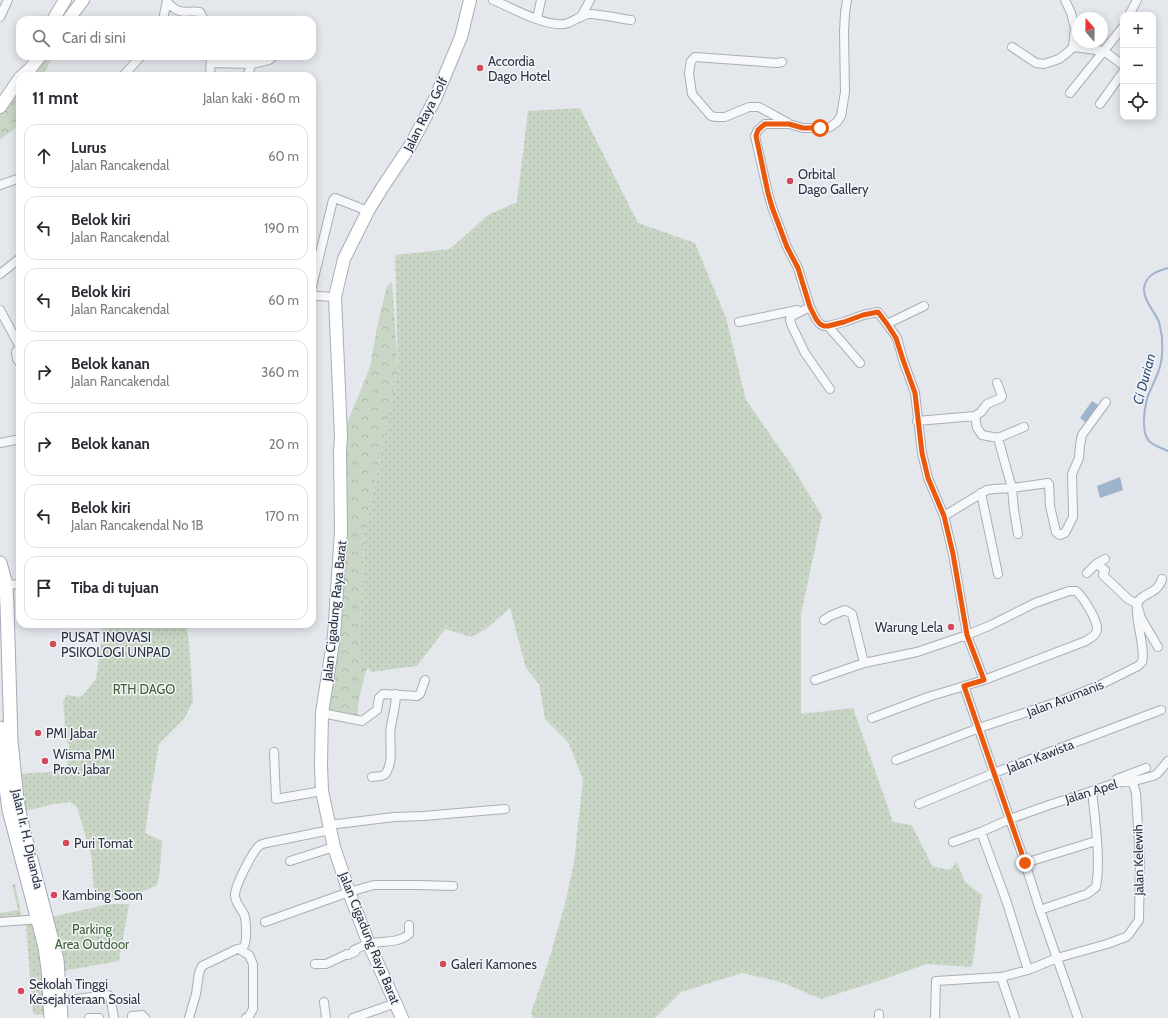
<!DOCTYPE html>
<html lang="id">
<head>
<meta charset="utf-8">
<style>
  :root { --surface:#fff; --page:#f2f2f3; --text:#2b2b33; --muted:#7c7c81; --line:#e1e1e2 }
  body { margin:0; font-family:Cabin,sans-serif; background:var(--page); color:var(--text) }
  .controls { position:absolute; right:12px; top:12px; display:grid; overflow:hidden; border-radius:8px; box-shadow:0 2px 10px #0003 }
  .controls button { width:36px; height:36px; display:grid; place-items:center; padding:0; border:0; border-bottom:1px solid var(--line); background:var(--surface); color:var(--text); font:20px sans-serif }
  .compass { position:absolute; left:1072px; top:12px; width:36px; height:36px; border-radius:50%; background:var(--surface); box-shadow:0 2px 10px #0003; rotate:340deg }
  .stop { position:absolute; width:12px; height:12px; margin:-9px; border:3px solid #ea580c; border-radius:50%; background:#fff }
  .stop.end { background:#ea580c; border-color:#fff; box-shadow:0 1px 4px #0008 }
  .list { margin:0; padding:0; list-style:none }
  h2 { display:flex; justify-content:space-between; align-items:center; height:52px; margin:0; padding:0 16px; font-size:17px }
  h2 small { font-size:13px; font-weight:400; color:var(--muted) }
  .list li { display:grid; grid-template-columns:26px 1fr auto; gap:12px; align-items:center; box-sizing:border-box; height:64px; margin:0 8px 8px; padding:0 8px; border:1px solid var(--line); border-radius:12px }
  .list b { display:block; font-size:15px; white-space:nowrap }
  .list p { margin:0; font-size:13px; white-space:nowrap; color:var(--muted) }
  .list em { font-size:13px; font-style:normal; color:var(--muted) }
  .icon { flex:none; width:22px; height:22px; fill:none; stroke:currentColor; stroke-width:2; stroke-linecap:round; stroke-linejoin:round }
  .map { position:relative; flex:none; width:1168px; height:1018px; overflow:hidden }
  .search { position:absolute; background:var(--surface); box-shadow:0 2px 10px #0003; left:16px; top:16px; width:300px; height:44px; display:flex; align-items:center; gap:10px; box-sizing:border-box; padding:0 14px; border-radius:12px; color:var(--muted); font-size:15px }
  .panel { position:absolute; background:var(--surface); box-shadow:0 2px 10px #0003; left:16px; top:72px; width:300px; height:556px; border-radius:12px }
  .map>svg:first-child { display:block }
  .grass { fill:url(#grass-dots) }
  .forest { fill:url(#forest-crowns) }
  .water { fill:#9fb4cc }
  .lines { fill:none; stroke-linecap:round; stroke-linejoin:round }
  .stream { stroke:#9fb4cc; stroke-width:2 }
  .street-casing { stroke:#a9aeb7; stroke-width:10 }
  .secondary-casing { stroke:#a9aeb7; stroke-width:14 }
  .primary-casing { stroke:#a3abb8; stroke-width:15 }
  .street { stroke:#f7f8fa; stroke-width:8 }
  .secondary { stroke:#fff; stroke-width:12 }
  .primary { stroke:#fff; stroke-width:13 }
  .route { stroke:#ea580c; stroke-width:5 }
  .poi-dot { fill:#d1495b; stroke:#f4f6f9; stroke-width:1.5 }
  .labels { text-anchor:middle; stroke-width:3; stroke-linejoin:round; paint-order:stroke }
  .poi-label { font-size:13px; fill:#2b3445; stroke:#f4f6f9; text-anchor:start }
  .street-label { font-size:13px; fill:#2b3445; stroke:#f4f6f9 }
  .park-label { font-size:13px; fill:#3f6138; stroke:#f4f6f9 }
  .water-label { font-size:14px; font-style:italic; fill:#34527a; stroke:#f4f6f9 }
</style>
</head>
<body>
<div class="map">
<svg width="1168" height="1018" viewBox="0 0 1168 1018">
  <defs>
    <pattern id="grass-dots" width="8" height="8" patternUnits="userSpaceOnUse"><rect width="8" height="8" fill="#c9d6c5"/><path d="M2 2h.1M6 6h.1" fill="none" stroke="#adb8ab" stroke-width="1.8" stroke-linecap="round"/></pattern>
    <pattern id="forest-crowns" width="20" height="18" patternUnits="userSpaceOnUse"><rect width="20" height="18" fill="#c9d6c5"/><path d="M2 6a3 3 0 1 1 6 0M12 15a3 3 0 1 1 6 0" fill="none" stroke="#adb8ab"/></pattern>
  </defs>
  <rect width="100%" height="100%" fill="#e4e7ec"/>
  <path class="grass" d="M580 108 638 223 695 243 726 318 746 400 790 463 822 516 801 614V714L853 708 893 822 912 825 932 866 950 870 957 862 965 882 982 895 972 967 927 964 881 980 821 999 781 982 742 973 681 992 655 1018H533L531 1013 548 963 565 904 574 863 583 779 568 742 545 719 539 684 526 668 510 608 486 629 471 637 445 629 417 666 371 672 358 654 365 532 398 368 395 255 450 249 488 215 517 202 528 111Z
    M103 624H186L189 642 193 701 184 719 159 744 149 805 145 833 162 841 160 870 157 885 131 897 106 898 94 889 91 854 77 807 70 802 54 804 25 811 17 774 65 771 67 772 69 745 63 735 65 723 63 702 67 695 81 697 96 679 102 639Z
    M12 884H15L22 918 0 919V913L18 910Z
    M109 904H129L119 961 63 971 51 917Z
    M36 924 46 964 47 1015 33 1014 26 925Z"/>
  <path class="forest" d="M36 56H53L43 76H26Z
    M20 87V124L0 140V113L7 106Z
    M392 282 398 368 365 532 358 654 368 667 365 674 358 704V720L322 713 333 634 342 436 370 367 377 327 387 286Z"/>
  <path class="water" d="M1092 401 1102 407 1089 425 1080 418Z
    M1120 477 1123 490 1100 498 1097 486Z"/>
  <g class="lines">
    <path class="stream" d="M1168 268C1157 271 1146 275 1144 288 1143 300 1155 312 1159 322 1160 327 1161 332 1162 337 1162 345 1163 354 1161 362 1159 375 1151 386 1147 399 1144 410 1141 432 1149 441 1154 446 1162 448 1168 451"/>
    <defs>
      <path id="street" d="M493 0C510 7 539 23 557 24 570 26 576 17 588 14 597 13 621 19 631 20
        M847 0 845 13 844 32 845 92 841 116 837 122 830 127 820 128H803L789 124H765L758 130 755 136 768 193 772 207 787 247 798 268 810 307 816 319 820 324 824 326H828L844 322 863 315 878 312 887 324 897 338 903 360 915 393 922 453 928 478 944 516 953 554 967 635 984 680
        M167 2C170 5 174 9 177 10 184 14 193 10 200 12L204 20
        M1129 15 1137 0
        M0 17 8 0
        M581 17 590 0
        M537 19 541 0
        M163 20 167 0
        M1012 47 1036 63 1044 64 1059 59 1068 52 1073 47 1075 28 1071 13 1065 0
        M1073 47 1104 51 1123 65
        M782 62 777 63 695 57 691 61 689 73 692 94 711 116 716 117H725L749 107H759L788 123
        M211 63 252 64 247 76
        M252 64 269 60 274 56
        M123 76 141 56
        M210 76 211 56
        M1070 93 1123 27
        M1100 104 1123 72
        M0 185 20 178
        M0 274 20 258
        M312 286 333 200 335 198 368 211
        M312 292 316 296 335 297
        M810 307 792 316 790 319 791 324 805 353 830 389
        M0 310 20 347
        M739 322 797 310
        M887 324 924 306
        M828 326 860 363
        M20 347 16 352 17 359 20 363
        M975 416 981 412 987 404 1001 398 1002 396 997 383
        M917 421 975 416 977 428 982 435 998 438 1006 467 1012 488 1014 510 1018 534
        M998 438 1024 427
        M0 443 20 439
        M981 493 998 574
        M944 516 987 490 994 489 1012 488 1048 483 1049 484 1050 506 1056 532 1060 535 1065 533 1073 517V511L1072 474 1079 458 1080 445 1082 435 1106 402
        M1105 559 1096 564 1105 570 1103 575 1128 599 1137 604 1141 618 1158 647
        M1087 573 1096 564
        M6 585 20 584
        M824 620 830 616 845 610 852 614 864 663
        M815 680 864 663 917 652 967 635 991 625 1035 603 1069 591H1076C1083 597 1098 620 1097 630 1096 636 1090 638 1086 641L984 680 928 697 872 718
        M964 686 1025 863 1040 910 1078 1018
        M322 713 362 721 377 710 379 698 383 694 417 696 420 694 425 680
        M274 752 276 799 322 791
        M896 760 979 728 1063 700 1100 685 1138 666C1139 665 1141 663 1142 662 1146 649 1135 621 1137 605 1139 593 1158 595 1162 579
        M372 777C376 776 384 777 386 773 395 759 388 740 391 726 393 715 396 705 396 694
        M1117 779 1146 768
        M919 804 994 773 1161 710
        M329 825 394 817 423 816 505 809
        M981 832 1006 900 1028 970
        M953 842 981 832 1010 819 1049 805 1092 791 1115 783 1138 780 1153 776 1157 774 1168 761
        M290 861 334 847
        M1025 863 1096 841
        M1040 910 1087 894 1096 887C1101 859 1095 820 1092 791
        M0 922 41 919
        M265 922 349 892 374 885H418L453 886
        M239 949 249 955 253 964V1009L249 1016 246 1018
        M315 964H326L347 954 348 955 355 952 354 950C359 948 364 945 369 944 382 940 399 944 409 934V925
        M1001 977 1015 1018
        M60 1001 108 995 110 996 114 1018
        M324 1002 326 1018
        M132 1016 142 1015 145 1018
        M89 1018H99
        M189 1018 196 994 199 973 202 966 237 949C239 949 241 949 243 947 248 943 246 920 244 914 240 908 235 902 235 895 235 886 253 850 260 845 261 844 264 844 266 843L330 830
        M353 1018 396 1003
        M879 1018V1014
        M935 1018 936 981 1001 977 1028 970 1057 958 1107 944 1126 937 1129 934 1139 920 1140 862 1136 793 1132 780"/>
      <path id="secondary" d="M53 20 65 0
        M68 20 83 0
        M22 76 30 69 40 56
        M0 107 20 78
        M402 1018 369 944 349 892 334 847 322 791 321 765 322 713 334 636 341 531 340 451 341 436 335 297 344 259 368 211 382 188 410 146 435 99 461 37 470 0"/>
      <path id="primary" d="M0 563 6 585 7 605 11 741 17 800 21 821 57 960 61 1018
        M0 728 2 757 9 810 45 947 48 969 51 1018"/>
    </defs>
    <use href="#street" class="street-casing"/>
    <use href="#secondary" class="secondary-casing"/>
    <use href="#primary" class="primary-casing"/>
    <use href="#street" class="street"/>
    <use href="#secondary" class="secondary"/>
    <use href="#primary" class="primary"/>
  </g>
  <g class="lines">
    <path class="route" d="M820 128H803L789 124H765L758 130 756 136 768 193 772 207 787 247 798 268 810 307 816 319 820 324 824 326H828L844 322 863 315 878 312 887 324 896 338 903 360 915 393 922 453 928 478 944 516 953 554 967 635 984 680 964 686 1025 863"/>
  </g>
  <g class="poi-dot">
    <circle cx="480" cy="68" r="4"/>
    <circle cx="790" cy="181" r="4"/>
    <circle cx="951" cy="627" r="4"/>
    <circle cx="53" cy="644" r="4"/>
    <circle cx="38" cy="733" r="4"/>
    <circle cx="45" cy="761" r="4"/>
    <circle cx="66" cy="843" r="4"/>
    <circle cx="54" cy="895" r="4"/>
    <circle cx="443" cy="964" r="4"/>
    <circle cx="21" cy="991" r="4"/>
  </g>
  <g class="labels">
    <g class="poi-label">
      <text x="488" y="66">Accordia<tspan x="488" dy="15">Dago Hotel</tspan></text>
      <text x="798" y="179">Orbital<tspan x="798" dy="15">Dago Gallery</tspan></text>
      <text x="943" y="632" text-anchor="end">Warung Lela</text>
      <text x="61" y="642">PUSAT INOVASI<tspan x="61" dy="15">PSIKOLOGI UNPAD</tspan></text>
      <text x="46" y="738">PMI Jabar</text>
      <text x="53" y="759">Wisma PMI<tspan x="53" dy="15">Prov. Jabar</tspan></text>
      <text x="74" y="848">Puri Tomat</text>
      <text x="62" y="900">Kambing Soon</text>
      <text x="451" y="969">Galeri Kamones</text>
      <text x="29" y="989">Sekolah Tinggi<tspan x="29" dy="15">Kesejahteraan Sosial</tspan></text>
    </g>
    <g class="street-label">
      <text transform="translate(425 114) rotate(-63)" y="5">Jalan Raya Golf</text>
      <text transform="translate(334 611) rotate(-84)" y="5">Jalan Cigadung Raya Barat</text>
      <text transform="translate(1065 698) rotate(-21)" y="5">Jalan Arumanis</text>
      <text transform="translate(1040 756) rotate(-21)" y="5">Jalan Kawista</text>
      <text transform="translate(1091 791) rotate(-17)" y="5">Jalan Apel</text>
      <text transform="translate(28 839) rotate(77)" y="5">Jalan Ir. H. Djuanda</text>
      <text transform="translate(1138 860) rotate(-91)" y="5">Jalan Kelewih</text>
      <text transform="translate(370 938) rotate(68)" y="5">Jalan Cigadung Raya Barat</text>
    </g>
    <g class="park-label">
      <text x="144" y="694">RTH DAGO</text>
      <text x="92" y="934">Parking<tspan x="92" dy="15">Area Outdoor</tspan></text>
    </g>
    <g class="water-label">
      <text transform="translate(1144 379) rotate(-75)" y="5">Ci Durian</text>
    </g>
  </g>
</svg>
<div class="controls">
<button>+</button>
<button>−</button>
<button><svg class="icon" aria-label="locate" viewBox="0 0 24 24"><circle cx="12" cy="12" r="6"/><path d="M12 2v4M12 18v4M2 12h4M18 12h4"/></svg></button>
</div>
<svg class="compass" viewBox="-18 -18 36 36"><path d="M0-13l5 13h-10z" fill="#e53935"/><path d="M0 13l5-13h-10z" fill="#7c7c81"/></svg>
<div class="stop" style="left:820px;top:128px"></div>
<div class="stop end" style="left:1025px;top:863px"></div>
<div class="search"><svg class="icon" aria-label="search" viewBox="0 0 24 24"><circle cx="10" cy="10" r="6"/><path d="M15 15l6 6"/></svg>Cari di sini</div>
<section class="panel">
<h2>11 mnt<small>Jalan kaki · 860 m</small></h2>
<ul class="list">
<li><svg class="icon" aria-label="ahead" viewBox="0 0 24 24"><path d="M12 20V5M6 11l6-6 6 6"/></svg><div><b>Lurus</b><p>Jalan Rancakendal</p></div><em>60 m</em></li>
<li><svg class="icon" aria-label="left" viewBox="0 0 24 24"><path d="M17 20v-9H6M10 6l-5 5 5 5"/></svg><div><b>Belok kiri</b><p>Jalan Rancakendal</p></div><em>190 m</em></li>
<li><svg class="icon" aria-label="left" viewBox="0 0 24 24"><path d="M17 20v-9H6M10 6l-5 5 5 5"/></svg><div><b>Belok kiri</b><p>Jalan Rancakendal</p></div><em>60 m</em></li>
<li><svg class="icon" aria-label="right" viewBox="0 0 24 24"><path d="M7 20v-9h11M14 6l5 5-5 5"/></svg><div><b>Belok kanan</b><p>Jalan Rancakendal</p></div><em>360 m</em></li>
<li><svg class="icon" aria-label="right" viewBox="0 0 24 24"><path d="M7 20v-9h11M14 6l5 5-5 5"/></svg><div><b>Belok kanan</b></div><em>20 m</em></li>
<li><svg class="icon" aria-label="left" viewBox="0 0 24 24"><path d="M17 20v-9H6M10 6l-5 5 5 5"/></svg><div><b>Belok kiri</b><p>Jalan Rancakendal No 1B</p></div><em>170 m</em></li>
<li><svg class="icon" aria-label="arrive" viewBox="0 0 24 24"><path d="M6 21V4h12l-3 4 3 4H6"/></svg><div><b>Tiba di tujuan</b></div></li>
</ul>
</section>
</div>
</body>
</html>
